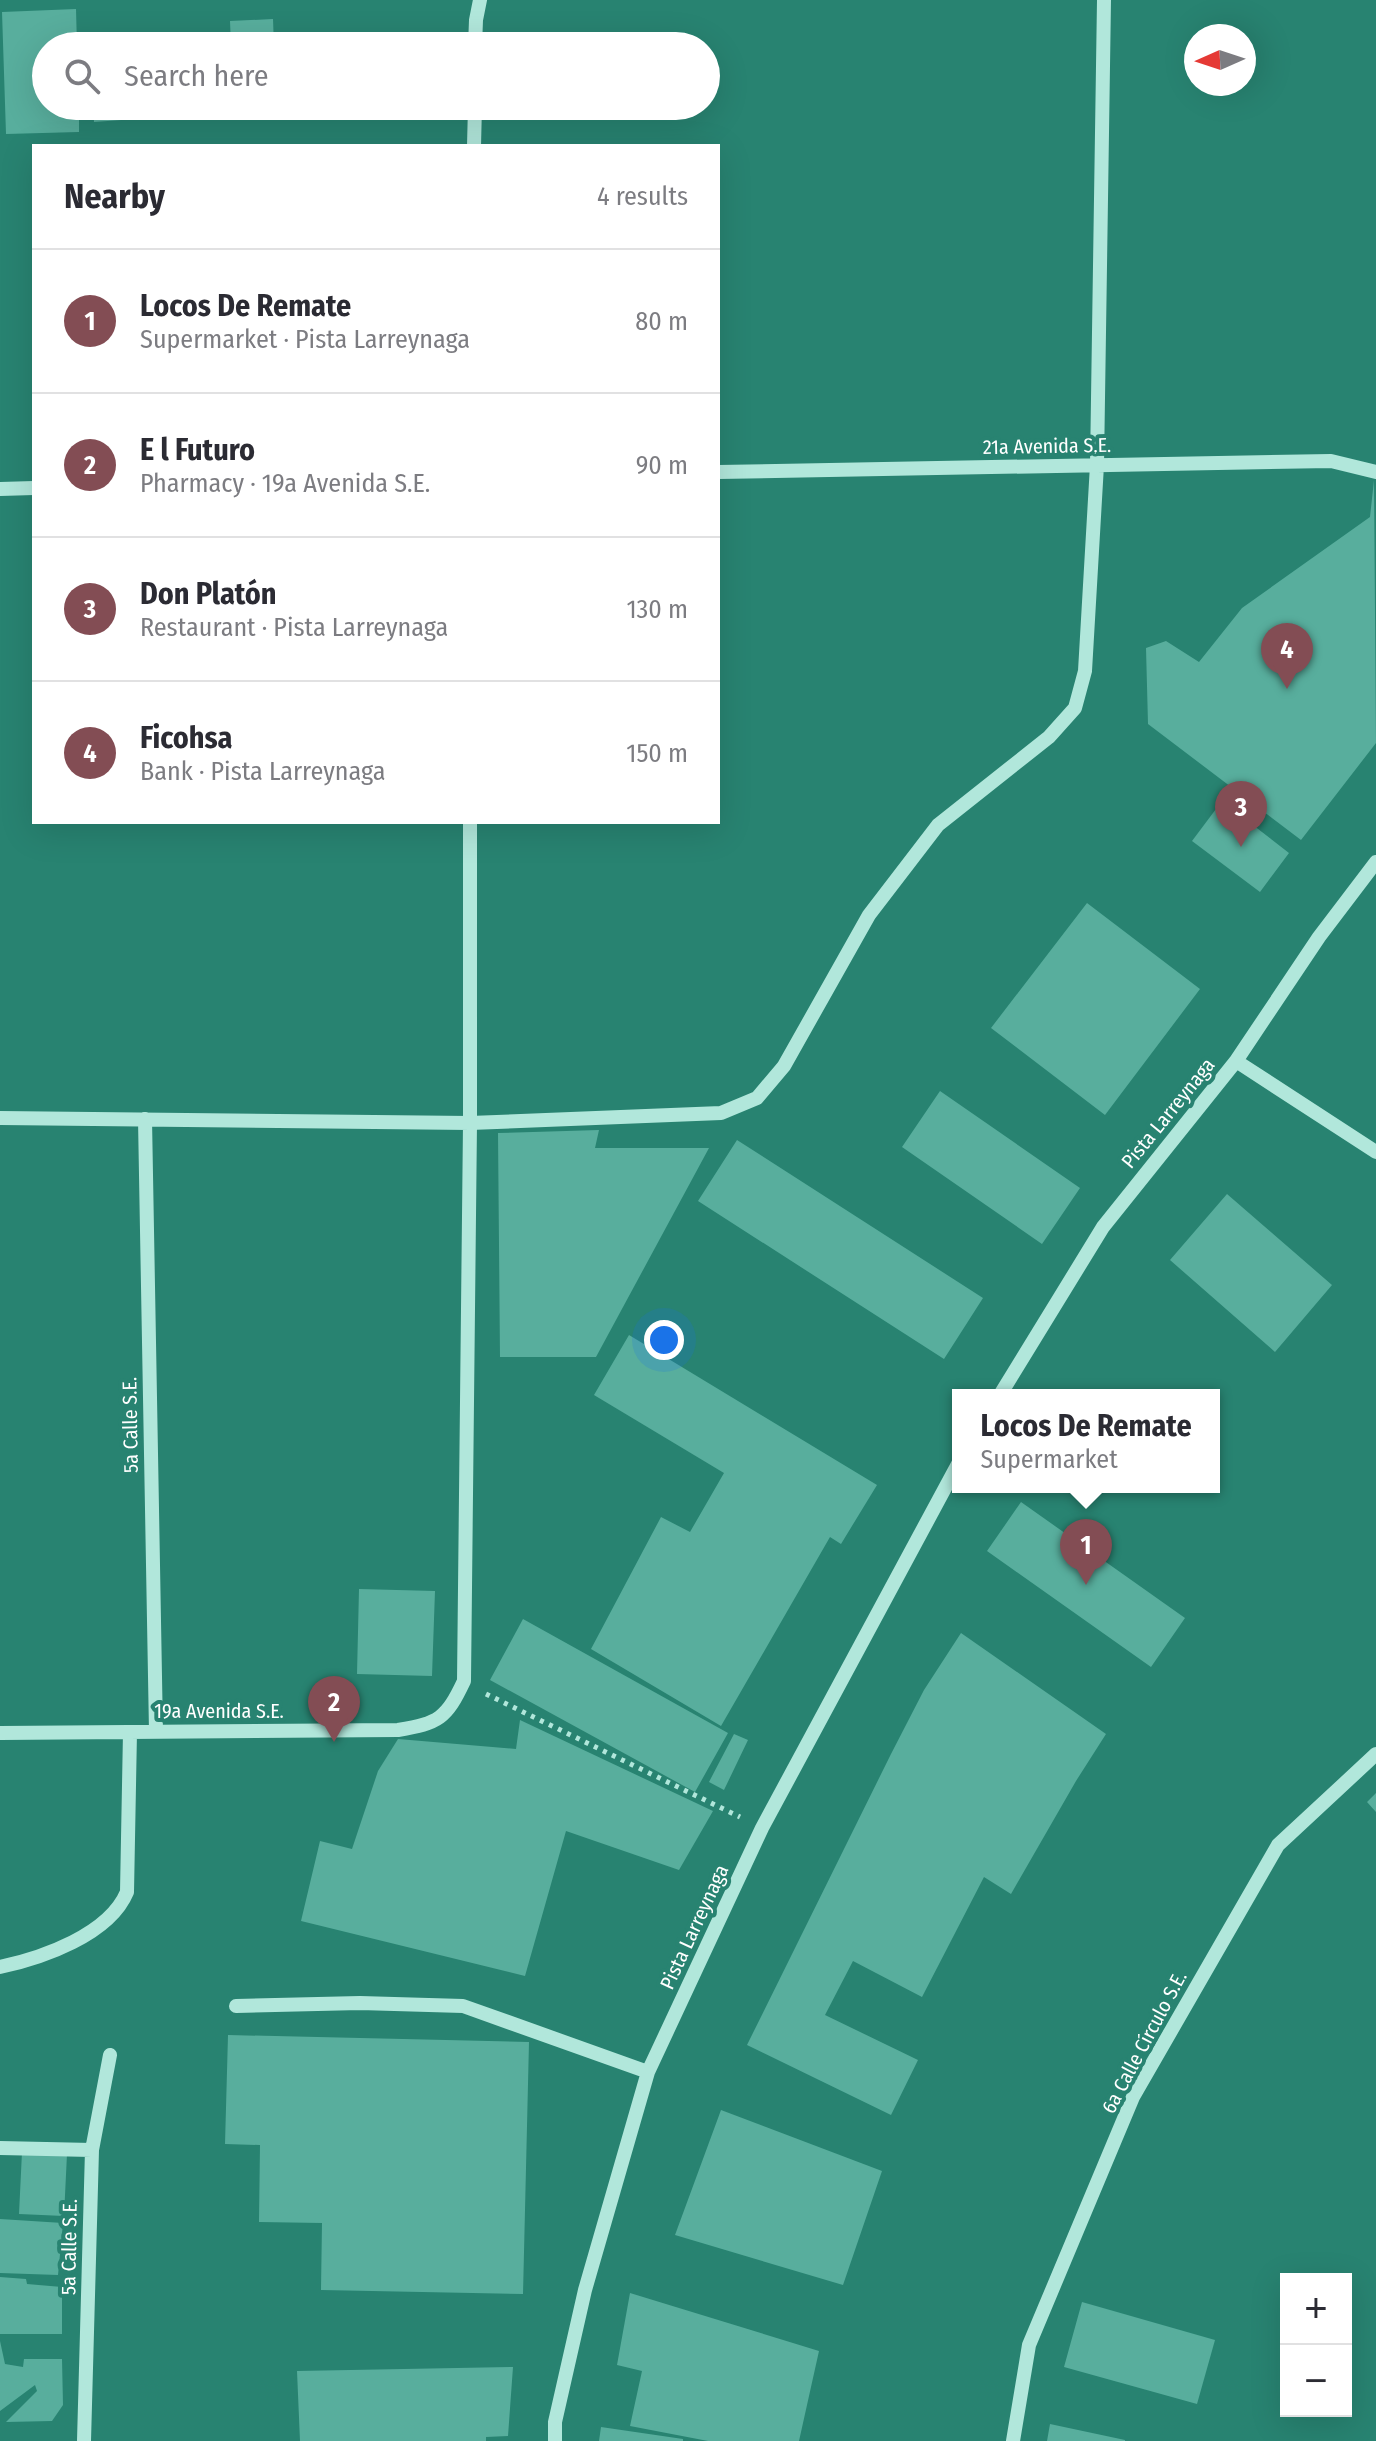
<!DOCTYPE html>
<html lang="en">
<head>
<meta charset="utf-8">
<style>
  :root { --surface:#fff; --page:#f2f2f3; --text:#2b2b33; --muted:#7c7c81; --line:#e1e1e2; --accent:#834d54 }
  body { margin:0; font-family:"Fira Sans Condensed",sans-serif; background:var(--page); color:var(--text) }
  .controls { position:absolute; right:24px; bottom:24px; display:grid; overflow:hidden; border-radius:0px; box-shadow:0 8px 32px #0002 }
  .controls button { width:72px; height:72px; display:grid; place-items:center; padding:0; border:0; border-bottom:2px solid var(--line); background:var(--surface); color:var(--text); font:40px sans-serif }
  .compass { position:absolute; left:1184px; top:24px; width:72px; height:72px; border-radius:50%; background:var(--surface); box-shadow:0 8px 32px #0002; rotate:267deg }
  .you { position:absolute; left:664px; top:1340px; width:28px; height:28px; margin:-20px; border:6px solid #fff; border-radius:50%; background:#1a73e8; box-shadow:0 0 0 12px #1a73e833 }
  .badge { display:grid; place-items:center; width:52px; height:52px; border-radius:50%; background:var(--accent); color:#fff; font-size:26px; font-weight:700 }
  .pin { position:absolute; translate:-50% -66px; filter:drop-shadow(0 2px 4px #0008) }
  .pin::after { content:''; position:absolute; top:42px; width:28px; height:24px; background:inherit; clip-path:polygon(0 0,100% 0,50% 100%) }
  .popup { position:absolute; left:952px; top:1389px; width:268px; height:104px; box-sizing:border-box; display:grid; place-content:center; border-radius:0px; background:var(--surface); filter:drop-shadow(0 2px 6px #0005); font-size:26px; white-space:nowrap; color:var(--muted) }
  .popup b { font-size:30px; color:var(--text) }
  .popup::after { content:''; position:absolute; left:50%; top:100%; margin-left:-16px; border:16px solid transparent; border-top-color:var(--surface) }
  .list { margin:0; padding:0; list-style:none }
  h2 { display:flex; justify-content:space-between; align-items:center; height:104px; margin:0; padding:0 32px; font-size:34px }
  h2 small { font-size:26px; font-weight:400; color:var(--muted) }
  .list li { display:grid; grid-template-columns:52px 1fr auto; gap:24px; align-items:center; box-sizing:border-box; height:144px; padding:0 32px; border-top:2px solid var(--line) }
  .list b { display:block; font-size:30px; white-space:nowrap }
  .list p { margin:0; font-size:26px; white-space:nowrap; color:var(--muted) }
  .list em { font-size:26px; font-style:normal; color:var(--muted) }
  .icon { flex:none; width:44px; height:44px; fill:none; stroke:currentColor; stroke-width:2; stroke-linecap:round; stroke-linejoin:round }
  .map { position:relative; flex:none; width:1376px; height:2441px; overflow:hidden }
  .search { position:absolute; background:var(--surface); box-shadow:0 8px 32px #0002; left:32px; top:32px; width:688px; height:88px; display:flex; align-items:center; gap:20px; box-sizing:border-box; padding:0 28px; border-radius:44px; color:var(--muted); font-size:30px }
  .panel { position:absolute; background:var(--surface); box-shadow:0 8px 32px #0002; left:32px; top:144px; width:688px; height:680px; border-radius:0px }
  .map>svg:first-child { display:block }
  .building { fill:#58ae9d }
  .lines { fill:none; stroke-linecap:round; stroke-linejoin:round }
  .path { stroke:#b1e7db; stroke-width:5; stroke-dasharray:4 6; stroke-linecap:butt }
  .minor { stroke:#b1e7db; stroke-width:14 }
  .labels { text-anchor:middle; stroke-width:8; stroke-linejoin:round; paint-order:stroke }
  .street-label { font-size:20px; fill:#fff; stroke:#288371 }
</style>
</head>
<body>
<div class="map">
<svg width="1376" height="2441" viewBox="0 0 1376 2441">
  <rect width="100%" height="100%" fill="#288371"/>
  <path class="building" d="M76 9 77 46H46V106H79V132L6 134 2 12Z
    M273 19 274 46H231L230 21Z
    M156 37 157 46H88V41Z
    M433 39V46H324V42Z
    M93 106H162V117L94 122Z
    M1374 480 1376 743 1301 840 1148 724 1146 648 1166 641 1199 662 1242 608 1370 517Z
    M1222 801 1289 853 1260 892 1192 841Z
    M1087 903 1200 989 1105 1115 991 1028Z
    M940 1091 1080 1188 1042 1244 902 1147Z
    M599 1130 595 1148H709L596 1357H500L498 1133Z
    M737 1140 983 1298 944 1359 698 1201Z
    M1227 1194 1332 1285 1275 1352 1170 1260Z
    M629 1335 877 1485 841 1544 830 1537 721 1726 591 1649 661 1517 690 1532 724 1473 594 1395Z
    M1021 1502 1185 1618 1151 1667 987 1551Z
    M359 1589 435 1591 432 1676 357 1674Z
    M523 1619 728 1733 695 1792 490 1680Z
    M961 1633 1106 1734 1076 1781 1011 1894 984 1877 922 1997 853 1961 825 2015 918 2060 891 2115 747 2045 891 1754 924 1690Z
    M520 1720 713 1811 679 1870 566 1831 525 1976 301 1921 320 1841 352 1849 378 1771 398 1739 516 1749Z
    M734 1734 748 1740 724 1790 709 1782Z
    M1376 1793V1812L1367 1802Z
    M228 2035 529 2042 523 2294 321 2290 322 2223 259 2222 260 2145 225 2144Z
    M721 2110 882 2171 843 2285 675 2235Z
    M22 2152 67 2154 64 2216 19 2214Z
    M0 2219 63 2223 58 2275 0 2273Z
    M0 2277 26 2279 27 2284 62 2287V2334H0Z
    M630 2293 819 2351 799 2441H708L630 2426 642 2371 617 2365Z
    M1082 2302 1215 2340 1197 2404 1064 2367Z
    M0 2341 5 2364 23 2367 24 2359H62L63 2405 52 2421 6 2422 37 2391 35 2385 0 2411Z
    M513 2367 508 2436 486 2437V2441H300L297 2371Z
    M1050 2424 1125 2440V2441H1047Z
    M601 2427 683 2439V2441H599Z"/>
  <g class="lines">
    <path class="path" d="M486 1694 740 1817"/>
    <path class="minor" d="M475 46 476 20 480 0
      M474 146 475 106
      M718 472 1331 461 1376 472
      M0 489 34 488
      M1236 1061 1376 1152
      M0 1118 470 1123 721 1113 757 1098 784 1066 869 915 938 825 1049 737 1075 708 1085 671 1097 465 1104 0
      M145 1119 156 1732
      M1000 1395 1103 1227 1236 1061 1319 937 1376 862
      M0 1733 398 1730C439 1723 446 1719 464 1681L470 1123V822
      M0 1967C42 1958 109 1935 127 1892L130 1732
      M236 2006 360 2003 463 2006 648 2072
      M0 2148 92 2150
      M84 2441 92 2150 110 2055
      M555 2441V2422L585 2290 648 2072 762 1828 958 1464
      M1013 2441 1029 2345 1133 2097 1278 1845 1376 1754"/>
  </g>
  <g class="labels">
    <g class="street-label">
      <text transform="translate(1047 446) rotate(-1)" y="7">21a Avenida S.E.</text>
      <text transform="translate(1168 1113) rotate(-51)" y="7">Pista Larreynaga</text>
      <text transform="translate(130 1425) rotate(-91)" y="7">5a Calle S.E.</text>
      <text x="219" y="1718">19a Avenida S.E.</text>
      <text transform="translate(694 1927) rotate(-65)" y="7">Pista Larreynaga</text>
      <text transform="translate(1144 2042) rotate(-62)" y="7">6a Calle Círculo S.E.</text>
      <text transform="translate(69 2247) rotate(-89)" y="7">5a Calle S.E.</text>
    </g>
  </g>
</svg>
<div class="controls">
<button>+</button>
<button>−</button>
</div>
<svg class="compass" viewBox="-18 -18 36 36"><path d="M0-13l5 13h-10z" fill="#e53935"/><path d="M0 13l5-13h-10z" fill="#7c7c81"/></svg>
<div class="you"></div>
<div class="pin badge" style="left:1086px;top:1585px">1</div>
<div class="popup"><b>Locos De Remate</b>Supermarket</div>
<div class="pin badge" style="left:334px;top:1742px">2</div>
<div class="pin badge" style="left:1241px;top:847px">3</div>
<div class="pin badge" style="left:1287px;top:689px">4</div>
<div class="search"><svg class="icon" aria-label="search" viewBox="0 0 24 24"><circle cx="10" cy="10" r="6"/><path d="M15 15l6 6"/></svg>Search here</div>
<section class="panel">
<h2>Nearby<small>4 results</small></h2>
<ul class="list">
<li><span class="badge">1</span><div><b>Locos De Remate</b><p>Supermarket · Pista Larreynaga</p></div><em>80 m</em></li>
<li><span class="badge">2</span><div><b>E l Futuro</b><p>Pharmacy · 19a Avenida S.E.</p></div><em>90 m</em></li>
<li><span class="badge">3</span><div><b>Don Platón</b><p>Restaurant · Pista Larreynaga</p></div><em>130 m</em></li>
<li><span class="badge">4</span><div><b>Ficohsa</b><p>Bank · Pista Larreynaga</p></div><em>150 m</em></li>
</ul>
</section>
</div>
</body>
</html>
